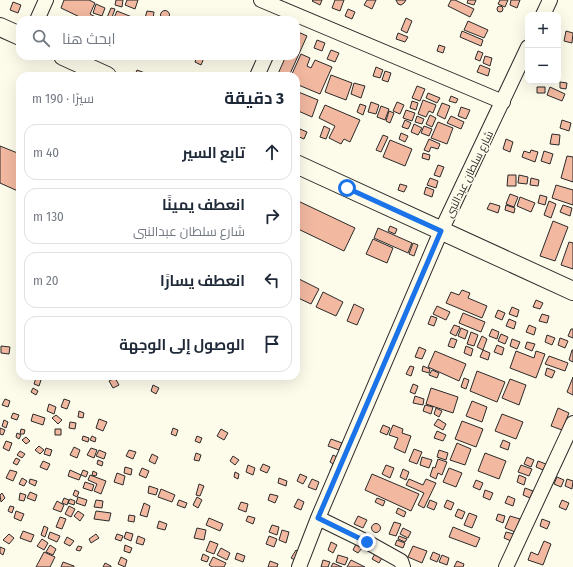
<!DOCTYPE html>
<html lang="ar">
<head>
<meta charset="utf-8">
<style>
  :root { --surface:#fff; --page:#f6f6f7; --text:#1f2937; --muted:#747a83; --line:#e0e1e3 }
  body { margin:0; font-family:"Fira Sans Condensed",Cairo,sans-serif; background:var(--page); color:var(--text); direction:rtl }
  .controls { position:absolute; right:12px; top:12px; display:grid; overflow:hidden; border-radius:8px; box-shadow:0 4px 16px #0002 }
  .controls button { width:36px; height:36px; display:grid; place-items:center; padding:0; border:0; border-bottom:1px solid var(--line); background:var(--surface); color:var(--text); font:20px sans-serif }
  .stop { position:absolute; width:12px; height:12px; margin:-9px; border:3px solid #1a73e8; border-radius:50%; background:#fff }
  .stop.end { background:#1a73e8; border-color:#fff; box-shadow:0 1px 4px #0008 }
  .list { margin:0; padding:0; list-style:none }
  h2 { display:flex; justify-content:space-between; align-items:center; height:52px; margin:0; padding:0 16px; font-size:17px }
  h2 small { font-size:13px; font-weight:400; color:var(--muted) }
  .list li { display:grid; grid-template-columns:26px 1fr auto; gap:12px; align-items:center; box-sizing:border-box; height:56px; margin:0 8px 8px; padding:0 8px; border:1px solid var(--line); border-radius:12px }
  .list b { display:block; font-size:15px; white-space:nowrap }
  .list p { margin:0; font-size:13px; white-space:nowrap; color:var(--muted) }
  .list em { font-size:13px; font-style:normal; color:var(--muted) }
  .icon { flex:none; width:22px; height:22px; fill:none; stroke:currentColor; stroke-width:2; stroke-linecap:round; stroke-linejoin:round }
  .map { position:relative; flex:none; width:573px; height:567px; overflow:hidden; direction:ltr }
  .search { position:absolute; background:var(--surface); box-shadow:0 4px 16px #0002; left:16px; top:16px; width:284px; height:44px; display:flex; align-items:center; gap:10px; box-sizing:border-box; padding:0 14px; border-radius:12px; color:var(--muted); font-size:15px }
  .panel { position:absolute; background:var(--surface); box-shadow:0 4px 16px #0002; left:16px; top:72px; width:284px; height:308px; border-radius:12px; direction:rtl }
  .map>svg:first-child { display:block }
  .building { fill:#f2b8a0; stroke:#2b2b2b }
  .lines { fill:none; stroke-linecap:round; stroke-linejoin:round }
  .minor-casing { stroke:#2b2b2b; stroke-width:16 }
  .tertiary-casing { stroke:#2b2b2b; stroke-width:20 }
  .minor { stroke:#fdfbea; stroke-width:14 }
  .tertiary { stroke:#fdfbea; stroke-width:18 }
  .route { stroke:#1a73e8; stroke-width:5 }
  .labels { text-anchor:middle; stroke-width:3; stroke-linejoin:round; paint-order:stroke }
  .street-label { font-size:11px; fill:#2b2b2b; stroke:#fdfbea }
</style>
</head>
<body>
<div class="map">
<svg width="573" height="567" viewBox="0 0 573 567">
  <rect width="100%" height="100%" fill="#fdfbea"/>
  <path class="building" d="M64 0H89L95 3 90 14 99 19V20H86L61 8Z
    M116 0H123L122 7 115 5Z
    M127 0H138L135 9 125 5Z
    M313 0H322L320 5 312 1Z
    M335 0H344L340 11 332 8Z
    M367 0H376L372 9 364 5Z
    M396 0H406L404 3 401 5 398 4Z
    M451 0H455L474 9 470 17 448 6Z
    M468 0H476L474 5 467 3Z
    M500 0H508L505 7 498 4Z
    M511 0H520L517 8 510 5Z
    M13 2 21 5 18 13 10 10Z
    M96 4 105 8 102 16 93 13Z
    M497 9a3 3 0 1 1 6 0a3 3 0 1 1-6 0Z
    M111 8 115 9 111 20H106Z
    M348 9 355 12 352 19 345 16Z
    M160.5 15a4.5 4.5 0 1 1 9 0a4.5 4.5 0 1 1-9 0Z
    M117 11 132 17 131 20H113Z
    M147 11 154 12 153 19 145 18Z
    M406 18 412 21 407 33 401 30Z
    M468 21 488 30 484 38 464 30Z
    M296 31 307 36 289 76H277L286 56H296Z
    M462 31 483 40 481 46 460 37Z
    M566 31 573 33 572 43 564 41Z
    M398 33 408 37 405 42 396 39Z
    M317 40 325 43 322 51 314 48Z
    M439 45 445 47 443 53 437 51Z
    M331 50 339 53 335 62 327 59Z
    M478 51 483 53 480 61 475 59Z
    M301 54 310 58 307 66 311 68 315 60 332 67 320 94 296 84V76H291Z
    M197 56 204 58 201 65 195 62Z
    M485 56 492 58 490 66 483 63Z
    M480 65 490 69 488 76 477 72Z
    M376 67 383 70 380 78 373 76Z
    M137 70 153 76 135 75Z
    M385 71 391 73 388 82 382 80Z
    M188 73 197 76H187Z
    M331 75 352 83 346 100 325 92Z
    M560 82 567 83 566 89 560 88Z
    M354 83 365 86 361 98 351 94Z
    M417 86 425 89 420 101 412 98Z
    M537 87H545V93H537Z
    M550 87 565 94 562 101 547 95Z
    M296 91 318 100 312 117 296 110Z
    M428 93 440 98 437 103 426 98Z
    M451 96 458 99 456 103 449 101Z
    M423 100 436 105 433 113 429 111 426 117 418 114Z
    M412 101 418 103 416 110 410 108Z
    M371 102 379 105 376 114 368 112Z
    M397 102 404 105 400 114 393 111Z
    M442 103 450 106 445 119 437 115Z
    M360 104 366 106 363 115 357 112Z
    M325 105 360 120 350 142 344 139 341 144 329 138 335 126 319 118Z
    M381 106 389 109 385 120 377 117Z
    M461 107 470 110 466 119 458 116Z
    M406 110 415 113 412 121 403 118Z
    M389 111 394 113 390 123 386 121Z
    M430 115 436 118 432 127 426 124Z
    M417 116 424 119 422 124 415 122Z
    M451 116 464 122 461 129 447 123Z
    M405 120 411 123 408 129 402 127Z
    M562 120 571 123 569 131 560 128Z
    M438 122 453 128 447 144 431 138Z
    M414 124 422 128 418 135 411 132Z
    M324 126 330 129 326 139 320 137Z
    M424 126 432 129 429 136 421 133Z
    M300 129 307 132 304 139 297 136Z
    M401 133 408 136 405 142 399 139Z
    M552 134 560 135 559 145 550 144Z
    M383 135 388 137 381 152 376 150Z
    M429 139 440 144 438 149 431 147 429 152 424 150Z
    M506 139 513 142 510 152 503 149Z
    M390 140 412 149 405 166 383 157Z
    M0 146 20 154V192L0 183Z
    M531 150 538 152 535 162 522 157 524 151 530 153Z
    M544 151 553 154 550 164 541 161Z
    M423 153 430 155 429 160 422 158Z
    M567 156 573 157V182L561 178Z
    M438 165 444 167 440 177 434 175Z
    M508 175H516V186H507Z
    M519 175 528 177 527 184 518 183Z
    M430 178 438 181 436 188 427 185Z
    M531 178 539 180 538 186 530 185Z
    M400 184 407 186 404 192 398 190Z
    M556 185 573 190V205L552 198Z
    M426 187 434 190 432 197 424 194Z
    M510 194 518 197 514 207 506 204Z
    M540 195 547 197 545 205 538 203Z
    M520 197 535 203 531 212 517 206Z
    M296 200 355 228 344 251 296 228Z
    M549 201 556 204 551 218 544 215Z
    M490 203 500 206 498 213 487 209Z
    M506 205 515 208 514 213 505 210Z
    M563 205 572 208 570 216 560 212Z
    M553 221 568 227 555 261 540 256Z
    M390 226 397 229 395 234 388 231Z
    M378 228 412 243 408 253 374 238Z
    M373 239 393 248 387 263 366 254Z
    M569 242 573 243V269L561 265Z
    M413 243 418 245 414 256 409 254Z
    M297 278 319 289 311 304 296 297V280Z
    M462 290 470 293 468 298 487 306 482 318 446 303 451 292 459 295Z
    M323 292 343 302 336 316 316 307Z
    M536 300 543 303 540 309 533 307Z
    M354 304 364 309 357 325 347 321Z
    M437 306 450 312 446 320 433 314Z
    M512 307 519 310 517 317 509 314Z
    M498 310 505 313 502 320 495 317Z
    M463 313 485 322 481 332 459 323Z
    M542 314 549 316 547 323 539 321Z
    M431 316 437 318 434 326 428 324Z
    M509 319 516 322 514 329 506 326Z
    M454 325 460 327 456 336 450 333Z
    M529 325 536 328 534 335 526 332Z
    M461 328 468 331 465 339 458 336Z
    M492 329 499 332 497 339 489 336Z
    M571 329H573V338L568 336Z
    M471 332 478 335 474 346 467 344Z
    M501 334 508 337 505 344 498 341Z
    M547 335 555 338 552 345 545 342Z
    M482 336 487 339 483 350 477 347Z
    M451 338 457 340 454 348 448 346Z
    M560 338 568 341 565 348 558 345Z
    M512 339 520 342 517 349 510 346Z
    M527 342 535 344 532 351 525 348Z
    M497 345 504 348 502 355 494 352Z
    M1 346 10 347 9 354 1 353Z
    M466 346 473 349 471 356 464 353Z
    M419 347 426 350 422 359 415 357Z
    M483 350 490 353 488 360 480 357Z
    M572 350H573V362L569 360Z
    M435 351 466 364 459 381 428 367Z
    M516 351 534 358 536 351 545 354 536 378 510 368Z
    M549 356 568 363 565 371 545 364Z
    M410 366 414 367 411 376 406 374Z
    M423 366 430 369 429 373 422 371Z
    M547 368 555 371 552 378 545 375Z
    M432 370 439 373 437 378 429 375Z
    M477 371 505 382 497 402 470 391Z
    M573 377V395L567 392Z
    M36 378 41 380 39 386 34 384Z
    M115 378 119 385 113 388 109 381Z
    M464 378 469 380 466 389 461 387Z
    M510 379 526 385 519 405 502 398Z
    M413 384 418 386 415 394 410 392Z
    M153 385 159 388 156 394 151 391Z
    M33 388 38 391 36 395 31 392Z
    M431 388 458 397 453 413 426 404Z
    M415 396 424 399 423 405 413 403Z
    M5 399 10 401 8 407 2 405Z
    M64 399 70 401 67 409 61 407Z
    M472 401 487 407 482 422 466 416Z
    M49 404 56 407 54 414 47 411Z
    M425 405 433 407 431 414 423 411Z
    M436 408 442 411 439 417 434 414Z
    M558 408 569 413 562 430 551 426Z
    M79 411 84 413 83 418 78 417Z
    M13 413 19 415 17 420 11 418Z
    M33 414 45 418 43 425 31 421Z
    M502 414 523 422 516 439 495 431Z
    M56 415 62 420 58 424 52 418Z
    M99 419 107 422 103 431 96 428Z
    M438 419 446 424 443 430 434 425Z
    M4 420 8 422 6 428 2 426Z
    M462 421 483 429 476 447 455 439Z
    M70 422 76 423 75 429 69 428Z
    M383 425 390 428 387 435 380 432Z
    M393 425 403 429 402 433 411 436 405 453 394 448 398 438 389 435Z
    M0 428 5 430 3 435 0 434Z
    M173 428 178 430 176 436 171 434Z
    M21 429 25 430 24 434H20Z
    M55 429H61V435H55Z
    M221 429 228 433 224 440 217 436Z
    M437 431 446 435 443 441 434 438Z
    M17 433 21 435 19 439 16 437Z
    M83 436 89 438 88 442 82 440Z
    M92 436 96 438 95 442 90 440Z
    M197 436 202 438 200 443 195 441Z
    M26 437 30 441 26 444 22 440Z
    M331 439 342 443 339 450 328 446Z
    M503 440 510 443 508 450 500 447Z
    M6 441 12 443 9 451 3 448Z
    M457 443 471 449 465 465 450 460Z
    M39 446 44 450 40 454 35 450Z
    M74 447 80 450 77 458 70 455Z
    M46 448 52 450 50 456 44 454Z
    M91 448 97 450 94 458 87 455Z
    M414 449 422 452 417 464 409 461Z
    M99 450 106 453 104 459 96 456Z
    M129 450 136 452 133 459 126 456Z
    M439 450 448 453 446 460 437 457Z
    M20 451 25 454 22 458 17 455Z
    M196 453 201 455 199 461 194 460Z
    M485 453 506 461 499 479 478 471Z
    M152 454 158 457 155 464 149 461Z
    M333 455 343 460 338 474 330 471 333 464 330 462Z
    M233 456 239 460 235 465 230 461Z
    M422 457 432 460 429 468 420 465Z
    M527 457 534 460 531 467 524 464Z
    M16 458 20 460 17 465 13 463Z
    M438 459 447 462 442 475 438 473 436 479 430 476 433 467 435 468Z
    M98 460 103 462 102 466 97 464Z
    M43 461 50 464 47 470 40 467Z
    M538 461 546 464 543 470 536 467Z
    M263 464 270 467 267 473 260 470Z
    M248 465 255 468 253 475 246 472Z
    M386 465 394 468 390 478 382 474Z
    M521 465 532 469 529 476 518 472Z
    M125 467 132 469 131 475 124 473Z
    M142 468 149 471 146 478 139 475Z
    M449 468 462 473 456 487 443 482Z
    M403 469 409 472 406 480 400 477Z
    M10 470 17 472 13 481 6 478Z
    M70 470 81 475 79 480 68 476Z
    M83 470 88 472 86 477 81 475Z
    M93 471 97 473 96 476 92 475Z
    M235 472 239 474 238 479 234 477Z
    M117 473 125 476 123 485 114 482Z
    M300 474 307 477 303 484 297 481Z
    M372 474 419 494 411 511 365 490Z
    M90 475 106 481 101 494 94 491 97 484 88 480Z
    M519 475 526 478 524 485 517 482Z
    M557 477 564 480 561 487 554 484Z
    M22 478 27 481 24 486 19 484Z
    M279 478 287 481 286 486 278 483Z
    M30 479 37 481 35 486 29 483Z
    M312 479 319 482 316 490 308 487Z
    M409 479 423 485 426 479 436 483 424 508 418 505 424 493 406 485Z
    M567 479 573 481 572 489 565 486Z
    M476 480 483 483 480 490 473 487Z
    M85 482 94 485 92 491 83 488Z
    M199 484 204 486 200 496 196 495Z
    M149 486 158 489 156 495 148 493Z
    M525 488 533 491 530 498 523 495Z
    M161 489 175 495 172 502 158 497Z
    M75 490 79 492 77 497 73 495Z
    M485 490 493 493 490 500 483 497Z
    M30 492 37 495 35 501 27 498Z
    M2 493 5 498 1 502 0 495Z
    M20 493 26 495 24 501 19 500Z
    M270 494 278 496 275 503 268 500Z
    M508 496 515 499 513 506 505 503Z
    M78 497 87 500 85 506 76 503Z
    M197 497 202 500 198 508 193 505Z
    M64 498 69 500 67 505 62 503Z
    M377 498 385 501 383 506 375 502Z
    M70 499 75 501 74 505 68 503Z
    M298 499 304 502 301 510 294 507Z
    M96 500 103 501 102 508 94 507Z
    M179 500 187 503 185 508 177 505Z
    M430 500 437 503 434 510 427 507Z
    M447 500 454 503 451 510 444 507Z
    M562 500 569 503 566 510 559 507Z
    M57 501 64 505 61 512 53 509Z
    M241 502 248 504 246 512 238 509Z
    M144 503 150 506 147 517 140 515Z
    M10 506 14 507 12 513 8 511Z
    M69 506 75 509 71 517 65 514Z
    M398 508 406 512 404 517 396 513Z
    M458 509 465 512 462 519 455 516Z
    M16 511 24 514 21 521 14 518Z
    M78 511 84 515 80 521 74 516Z
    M96 511 111 513 109 521 94 519Z
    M469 513 477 516 472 528 464 525Z
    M498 514 505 516 503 523 496 520Z
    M129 515 135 516 134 522 128 521Z
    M248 516 255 518 253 524 246 521Z
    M358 516 367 520 363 528 354 524Z
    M510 516 520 519 515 532 505 528Z
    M60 517 66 519 62 529 56 527Z
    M209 518 223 524 220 531 206 525Z
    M542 519 550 522 547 529 540 526Z
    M159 521 167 524 165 530 157 528Z
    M394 522 401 524 396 536 389 534Z
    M371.5 528a4.5 4.5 0 1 1 9 0a4.5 4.5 0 1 1-9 0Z
    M272 525 279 527 277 535 269 532Z
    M44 526 48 528 45 537 41 535Z
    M453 527 480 538 476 547 449 537Z
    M197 528 206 530 204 540 194 538Z
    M403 528 411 532 408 538 400 534Z
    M282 530 289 532 286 543 279 540Z
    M23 531 34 535 31 542 20 538Z
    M50 532 60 536 57 542 48 538Z
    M126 532 133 534 131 541 124 538Z
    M506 532 514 534 511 541 504 538Z
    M9 534 14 538 9 544 3 540Z
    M96 534 99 538 91 543 89 539Z
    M117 534 123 536 121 541 115 539Z
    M138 536 145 539 143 545 136 543Z
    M269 536 277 539 274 547 266 544Z
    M399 536 407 539 405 542 398 539Z
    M67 537 74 541 70 546 64 543Z
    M42 539 48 543 44 550 37 546Z
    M397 540 405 543 403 548 395 545Z
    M210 541 218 544 214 554 206 551Z
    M544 541 551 544 543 565 528 560 531 552 538 555Z
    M331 542 337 545 333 553 328 550Z
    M356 544 362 548 358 553 353 550Z
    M50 545 56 549 53 555 46 552Z
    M125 545 132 548 130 553 124 551Z
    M78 546 82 547 80 551 76 550Z
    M413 546 427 551 422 563 408 557Z
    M0 547 5 549 3 555 0 553Z
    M221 548 230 553 227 560 217 555Z
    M296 550 301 553 297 561 291 558Z
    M44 552 55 557 50 567H36Z
    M376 552 383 556 379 563 372 559Z
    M433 552 440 555 437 562 430 559Z
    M237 553 245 556 243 562 235 559Z
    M203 554 209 557 207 562 201 560Z
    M338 555 348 558 345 565 336 562Z
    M442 555 449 558 447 565 439 562Z
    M121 557 127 560 125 567 118 564Z
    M213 557 226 563 224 567H212L209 565Z
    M323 560 330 562 328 567H321Z
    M351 560 365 567H347Z
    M270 561 278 564 277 567H268Z
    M457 561 464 564 463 567H454Z
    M63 562 74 566V567H61Z
    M105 563 111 566V567H103Z
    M333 563 342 567H331Z"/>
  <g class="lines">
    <defs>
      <path id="minor" d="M261 0 503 102
        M543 15 550 0
        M37 20 46 0
        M257 76 266 56
        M318 518 367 542 401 561 403 567
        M299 567 318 518 441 231 528 47
        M506 567 573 423"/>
      <path id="tertiary" d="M0 27 20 36
        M63 56 107 76
        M296 164 573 291"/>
    </defs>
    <use href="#minor" class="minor-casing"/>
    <use href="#tertiary" class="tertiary-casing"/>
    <use href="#minor" class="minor"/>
    <use href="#tertiary" class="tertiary"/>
  </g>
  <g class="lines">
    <path class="route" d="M347 188 441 231 318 518 367 542"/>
  </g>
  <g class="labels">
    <g class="street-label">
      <text transform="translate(469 174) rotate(-64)" y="4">شارع سلطان عبدالنبى</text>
    </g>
  </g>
</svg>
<div class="controls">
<button>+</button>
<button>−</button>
</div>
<div class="stop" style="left:347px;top:188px"></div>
<div class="stop end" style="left:367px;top:542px"></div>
<div class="search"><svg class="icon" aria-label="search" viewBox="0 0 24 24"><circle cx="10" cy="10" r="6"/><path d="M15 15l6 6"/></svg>ابحث هنا</div>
<section class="panel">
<h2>3 دقيقة<small>سيرًا · 190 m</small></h2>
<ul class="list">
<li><svg class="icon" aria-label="ahead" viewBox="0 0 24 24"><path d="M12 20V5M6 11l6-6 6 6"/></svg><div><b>تابع السير</b></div><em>40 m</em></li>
<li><svg class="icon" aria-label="right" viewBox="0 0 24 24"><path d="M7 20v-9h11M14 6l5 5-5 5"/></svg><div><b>انعطف يمينًا</b><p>شارع سلطان عبدالنبى</p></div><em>130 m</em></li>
<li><svg class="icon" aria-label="left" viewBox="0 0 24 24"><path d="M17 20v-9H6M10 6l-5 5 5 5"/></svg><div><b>انعطف يسارًا</b></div><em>20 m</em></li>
<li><svg class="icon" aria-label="arrive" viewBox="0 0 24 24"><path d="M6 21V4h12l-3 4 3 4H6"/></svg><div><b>الوصول إلى الوجهة</b></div></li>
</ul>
</section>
</div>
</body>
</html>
